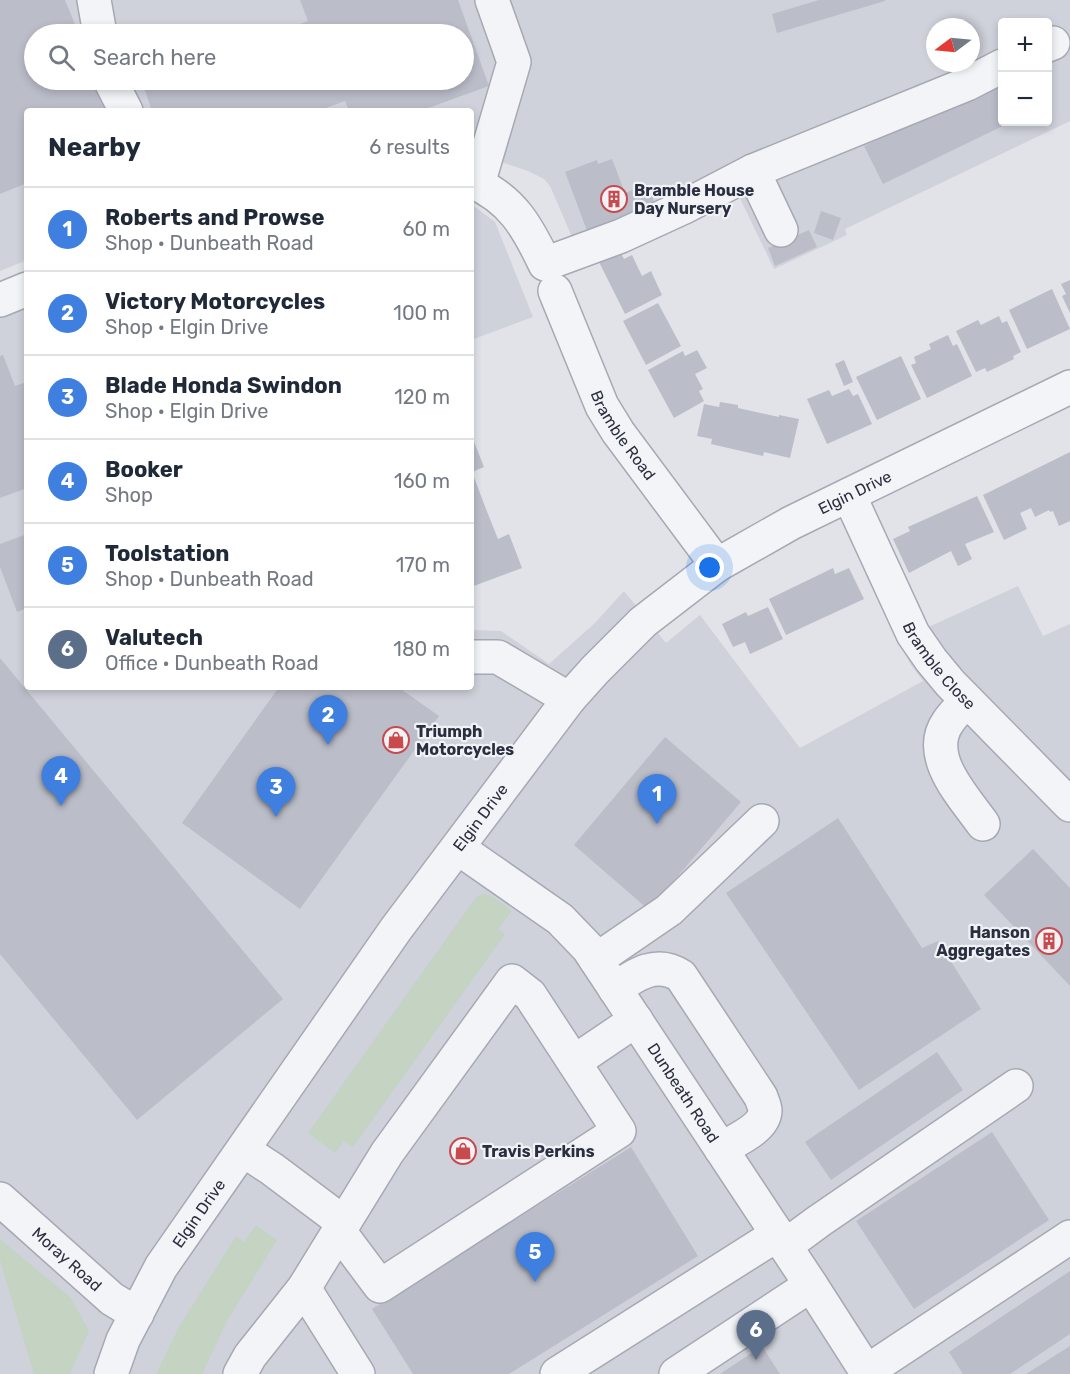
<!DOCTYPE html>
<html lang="en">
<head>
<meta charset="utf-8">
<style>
  :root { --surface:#fff; --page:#f2f2f3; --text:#1f2937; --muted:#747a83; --line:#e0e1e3; --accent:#111827 }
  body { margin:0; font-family:Rubik,sans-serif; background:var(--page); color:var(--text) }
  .controls { position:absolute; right:18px; top:18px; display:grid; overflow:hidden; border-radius:6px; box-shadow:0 3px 9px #0003 }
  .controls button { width:54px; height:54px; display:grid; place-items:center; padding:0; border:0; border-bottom:2px solid var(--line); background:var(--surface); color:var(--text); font:30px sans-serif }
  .compass { position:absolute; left:926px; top:18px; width:54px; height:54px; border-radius:50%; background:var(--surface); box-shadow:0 3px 9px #0003; rotate:254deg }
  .you { position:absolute; left:710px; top:568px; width:21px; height:21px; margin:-15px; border:4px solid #fff; border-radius:50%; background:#1a73e8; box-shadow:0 0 0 9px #1a73e833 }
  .badge { display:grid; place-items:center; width:39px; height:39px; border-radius:50%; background:var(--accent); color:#fff; font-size:20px; font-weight:700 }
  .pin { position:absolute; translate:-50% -50px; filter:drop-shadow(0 2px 3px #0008) }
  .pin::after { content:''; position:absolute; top:32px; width:21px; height:18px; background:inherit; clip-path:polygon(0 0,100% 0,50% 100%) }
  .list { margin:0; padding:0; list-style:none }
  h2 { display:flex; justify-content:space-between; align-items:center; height:78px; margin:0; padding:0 24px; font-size:26px }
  h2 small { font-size:20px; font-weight:400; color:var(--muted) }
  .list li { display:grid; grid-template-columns:39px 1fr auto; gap:18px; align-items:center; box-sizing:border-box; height:84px; padding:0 24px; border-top:2px solid var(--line) }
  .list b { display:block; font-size:22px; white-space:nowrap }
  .list p { margin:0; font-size:20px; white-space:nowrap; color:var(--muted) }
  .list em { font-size:20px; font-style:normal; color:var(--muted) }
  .icon { flex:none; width:33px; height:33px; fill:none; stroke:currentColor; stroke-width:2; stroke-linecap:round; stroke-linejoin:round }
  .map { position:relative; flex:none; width:1070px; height:1374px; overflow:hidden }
  .search { position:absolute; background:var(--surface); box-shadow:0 3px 9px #0003; left:24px; top:24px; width:450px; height:66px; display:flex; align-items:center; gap:15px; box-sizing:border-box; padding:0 21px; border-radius:33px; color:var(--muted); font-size:22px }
  .panel { position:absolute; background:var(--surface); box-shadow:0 3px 9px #0003; left:24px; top:108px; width:450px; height:582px; border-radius:6px }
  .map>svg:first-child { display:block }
  .built { fill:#cfd2db; fill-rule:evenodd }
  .green { fill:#c4d3c2 }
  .building { fill:#bbbec9 }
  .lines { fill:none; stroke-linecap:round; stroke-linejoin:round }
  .minor-casing { stroke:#a6a9b3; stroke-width:36 }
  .minor { stroke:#f3f4f7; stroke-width:33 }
  .labels { text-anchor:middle; stroke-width:4.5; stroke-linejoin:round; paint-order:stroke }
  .poi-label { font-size:16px; font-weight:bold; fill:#2a2f40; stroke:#f0f2f6; text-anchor:start }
  .street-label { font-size:16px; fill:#2a2f40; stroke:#f0f2f6 }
</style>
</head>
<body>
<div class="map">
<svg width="1070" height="1374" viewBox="0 0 1070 1374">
  <rect width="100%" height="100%" fill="#e1e3e9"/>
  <path class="built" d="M0 0H1070V121L845 229 847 235 774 269 737 192 575 244 550 186 544 179 528 171 471 152V111H27V260L0 271ZM1002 22H1048V122H1002ZM935 27H971V63H935ZM34 34H464V80H34Z
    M471 204 495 222 533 317 471 340Z
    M27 306V687H471V630L501 631 549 664 595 623 624 591 666 643 700 615 800 748 923 681 911 665 898 641 1018 586 1043 636 1070 624V1374H0V316Z"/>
  <path class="green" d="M483 894 490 895 512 911 498 929 505 934 353 1147 344 1141 335 1153 308 1133 474 900 478 896Z
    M256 1225 277 1240 227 1321 202 1374H156L180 1325 236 1236 244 1242Z
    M0 1239 71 1298 89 1331 70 1374H34L0 1260Z"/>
  <path class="building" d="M0 0H65L79 34H34V80H96L108 111H27V183L0 194Z
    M300 0H458L489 86 420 111H349L345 101 318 111H152L142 82 147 80H464V34H273L308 21Z
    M819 0H885V1L777 33 772 14Z
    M1002 78V122H1011L883 184 864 146Z
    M612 159 625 193 648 184 655 205 589 236 565 172 597 160 598 164Z
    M821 211 841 218 833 240 814 233Z
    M809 230 817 247 775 266 768 248Z
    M619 249 624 259 632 255 642 276 651 271 662 295 625 314 598 260Z
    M1070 280V313L1062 296 1066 294 1061 284Z
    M1052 289 1070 329 1027 349 1009 310Z
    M658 303 681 346 646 365 623 321Z
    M999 316 1002 323 1007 321 1021 352 1013 356 1014 359 987 372 985 368 976 372 956 331 978 320 981 325Z
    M948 335 953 346 957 344 972 376 927 398 911 365 916 363 914 357 931 349 929 344Z
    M697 350 707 368 695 374 703 389 699 391 704 401 674 418 648 370 683 351 685 356Z
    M3 355 15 386 27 382V488L0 498V356Z
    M901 356 921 399 877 420 856 377Z
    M844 360 853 382 844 386 835 364Z
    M849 389 853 396 858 394 872 424 827 444 807 399 829 390 832 396Z
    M720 402 738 405V408L779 417V415L799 419 790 458 764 452 763 456 711 444 712 439 697 436 704 404 719 407Z
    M471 434 484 467 472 472 486 509 498 539 509 534 522 568 471 587Z
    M1070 452V521L1059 526 1053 511 1050 512 1049 510 1035 517 1031 508 1020 513 1027 529 1004 540 983 495Z
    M977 496 994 532 965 544 972 559 958 566 951 551 909 573 893 539 910 531 908 527Z
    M27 534V608L17 612 0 567V544Z
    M833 568 835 574 849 568 864 599 786 635 769 599Z
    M768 607 783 639 750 654 745 642 733 647 722 624 746 612 748 616Z
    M0 658 283 999 137 1120 0 954Z
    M279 687H398L439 716 300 909 182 823Z
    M665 737 741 802 649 910 574 845Z
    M838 818 922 948 938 941 981 1009 859 1090 726 893Z
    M1033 849 1070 888V986L984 895Z
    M937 1052 963 1090 831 1180 805 1142Z
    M992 1132 1049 1220 914 1309 856 1221Z
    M631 1147 698 1256 509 1374H413L372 1309Z
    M1070 1271V1334L1010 1374H963L949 1352Z
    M762 1346 780 1374H720Z
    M1070 1346V1374H1026Z"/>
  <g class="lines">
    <defs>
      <g id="minor">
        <path d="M94 0 100 34"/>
        <path d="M1048 45 1053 43"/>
        <path d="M110 80 126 111"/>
        <path d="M753 171 781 230"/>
        <path d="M471 181C512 199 527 226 545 264L621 236 682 208 753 171 967 84 1002 66"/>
        <path d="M478 184 514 62 492 0"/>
        <path id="s1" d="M555 291 602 406 618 432 717 565"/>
        <path d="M0 300 27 289"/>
        <path id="s2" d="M849 495 913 634 931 660 950 683 1070 805"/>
        <path d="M471 657H498L569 699"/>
        <path d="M967 701C961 707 953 714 948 722 924 756 964 797 983 824"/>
        <path id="s3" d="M458 848 560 919 588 948 811 1285 868 1374"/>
        <path d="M596 960 669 910 762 821"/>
        <path d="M615 989C636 974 657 960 681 976L761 1097C762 1101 765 1106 765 1111 764 1129 734 1141 721 1149"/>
        <path d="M574 1062 636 1020"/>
        <path d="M243 1150 272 1169 344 1223"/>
        <path id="s4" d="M0 1199 112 1299 137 1314"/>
        <path d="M785 1246 819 1221 1016 1086"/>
        <path d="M304 1288 358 1374"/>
        <path d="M866 1372 1070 1237"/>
        <path id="s5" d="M111 1374 123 1340 161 1267 396 929 569 699 595 670 643 622 717 565 791 523 1070 387"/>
        <path d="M240 1374 250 1356 304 1288 387 1153 512 981 530 995 619 1131 380 1286 339 1231"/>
        <path d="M557 1374 778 1234"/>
        <path d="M676 1374 811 1285"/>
      </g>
    </defs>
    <use href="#minor" class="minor-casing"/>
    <use href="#minor" class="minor"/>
  </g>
  <defs>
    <symbol id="building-ring" viewBox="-11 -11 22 22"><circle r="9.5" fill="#f0f2f6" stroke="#c94a4c" stroke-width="1.5"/><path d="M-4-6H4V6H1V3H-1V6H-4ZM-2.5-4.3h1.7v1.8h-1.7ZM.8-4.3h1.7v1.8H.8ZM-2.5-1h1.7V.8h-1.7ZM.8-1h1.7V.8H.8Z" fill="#c94a4c"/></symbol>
    <symbol id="shop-ring" viewBox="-11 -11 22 22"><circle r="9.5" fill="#f0f2f6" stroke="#c94a4c" stroke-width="1.5"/><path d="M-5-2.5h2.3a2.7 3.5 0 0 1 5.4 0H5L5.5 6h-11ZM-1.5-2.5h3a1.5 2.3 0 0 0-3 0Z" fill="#c94a4c"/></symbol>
  </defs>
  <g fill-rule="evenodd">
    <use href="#building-ring" x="599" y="184" width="30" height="30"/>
    <use href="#shop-ring" x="381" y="725" width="30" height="30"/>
    <use href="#building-ring" x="1034" y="926" width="30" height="30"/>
    <use href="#shop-ring" x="448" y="1136" width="30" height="30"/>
  </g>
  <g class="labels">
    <g class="poi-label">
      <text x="634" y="196">Bramble House<tspan x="634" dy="18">Day Nursery</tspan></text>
      <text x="416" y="737">Triumph<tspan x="416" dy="18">Motorcycles</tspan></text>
      <text x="1030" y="938" text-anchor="end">Hanson<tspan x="1030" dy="18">Aggregates</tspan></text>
      <text x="482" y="1157">Travis Perkins</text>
    </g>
    <g class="street-label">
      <text dy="6" stroke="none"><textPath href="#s1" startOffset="160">Bramble Road</textPath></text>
      <text dy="6" stroke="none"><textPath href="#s5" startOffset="1174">Elgin Drive</textPath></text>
      <text dy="6" stroke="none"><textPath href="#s2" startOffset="194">Bramble Close</textPath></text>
      <text dy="6" stroke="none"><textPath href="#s5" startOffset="670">Elgin Drive</textPath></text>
      <text dy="6" stroke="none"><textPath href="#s3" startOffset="338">Dunbeath Road</textPath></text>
      <text dy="6" stroke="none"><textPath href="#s5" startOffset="184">Elgin Drive</textPath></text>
      <text dy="6" stroke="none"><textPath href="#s4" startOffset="90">Moray Road</textPath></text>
    </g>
  </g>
</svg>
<div class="controls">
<button>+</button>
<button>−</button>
</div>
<svg class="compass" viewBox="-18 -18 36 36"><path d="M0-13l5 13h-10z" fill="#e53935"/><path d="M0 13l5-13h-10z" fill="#747a83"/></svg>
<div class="you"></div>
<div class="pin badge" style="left:657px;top:824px;background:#3f7fe0">1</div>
<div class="pin badge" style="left:328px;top:745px;background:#3f7fe0">2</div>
<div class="pin badge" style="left:276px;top:817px;background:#3f7fe0">3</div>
<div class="pin badge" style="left:61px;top:806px;background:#3f7fe0">4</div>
<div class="pin badge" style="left:535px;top:1282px;background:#3f7fe0">5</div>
<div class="pin badge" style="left:756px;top:1360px;background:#5c6f8a">6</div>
<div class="search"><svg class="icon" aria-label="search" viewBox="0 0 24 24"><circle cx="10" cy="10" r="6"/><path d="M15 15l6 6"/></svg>Search here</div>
<section class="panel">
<h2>Nearby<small>6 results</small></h2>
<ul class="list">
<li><span class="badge" style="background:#3f7fe0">1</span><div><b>Roberts and Prowse</b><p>Shop · Dunbeath Road</p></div><em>60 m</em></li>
<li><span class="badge" style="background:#3f7fe0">2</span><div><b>Victory Motorcycles</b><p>Shop · Elgin Drive</p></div><em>100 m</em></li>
<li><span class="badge" style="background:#3f7fe0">3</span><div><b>Blade Honda Swindon</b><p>Shop · Elgin Drive</p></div><em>120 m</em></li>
<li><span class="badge" style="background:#3f7fe0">4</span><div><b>Booker</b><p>Shop</p></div><em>160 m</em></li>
<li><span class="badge" style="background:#3f7fe0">5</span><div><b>Toolstation</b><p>Shop · Dunbeath Road</p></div><em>170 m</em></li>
<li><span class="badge" style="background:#5c6f8a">6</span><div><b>Valutech</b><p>Office · Dunbeath Road</p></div><em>180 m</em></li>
</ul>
</section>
</div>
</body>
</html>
